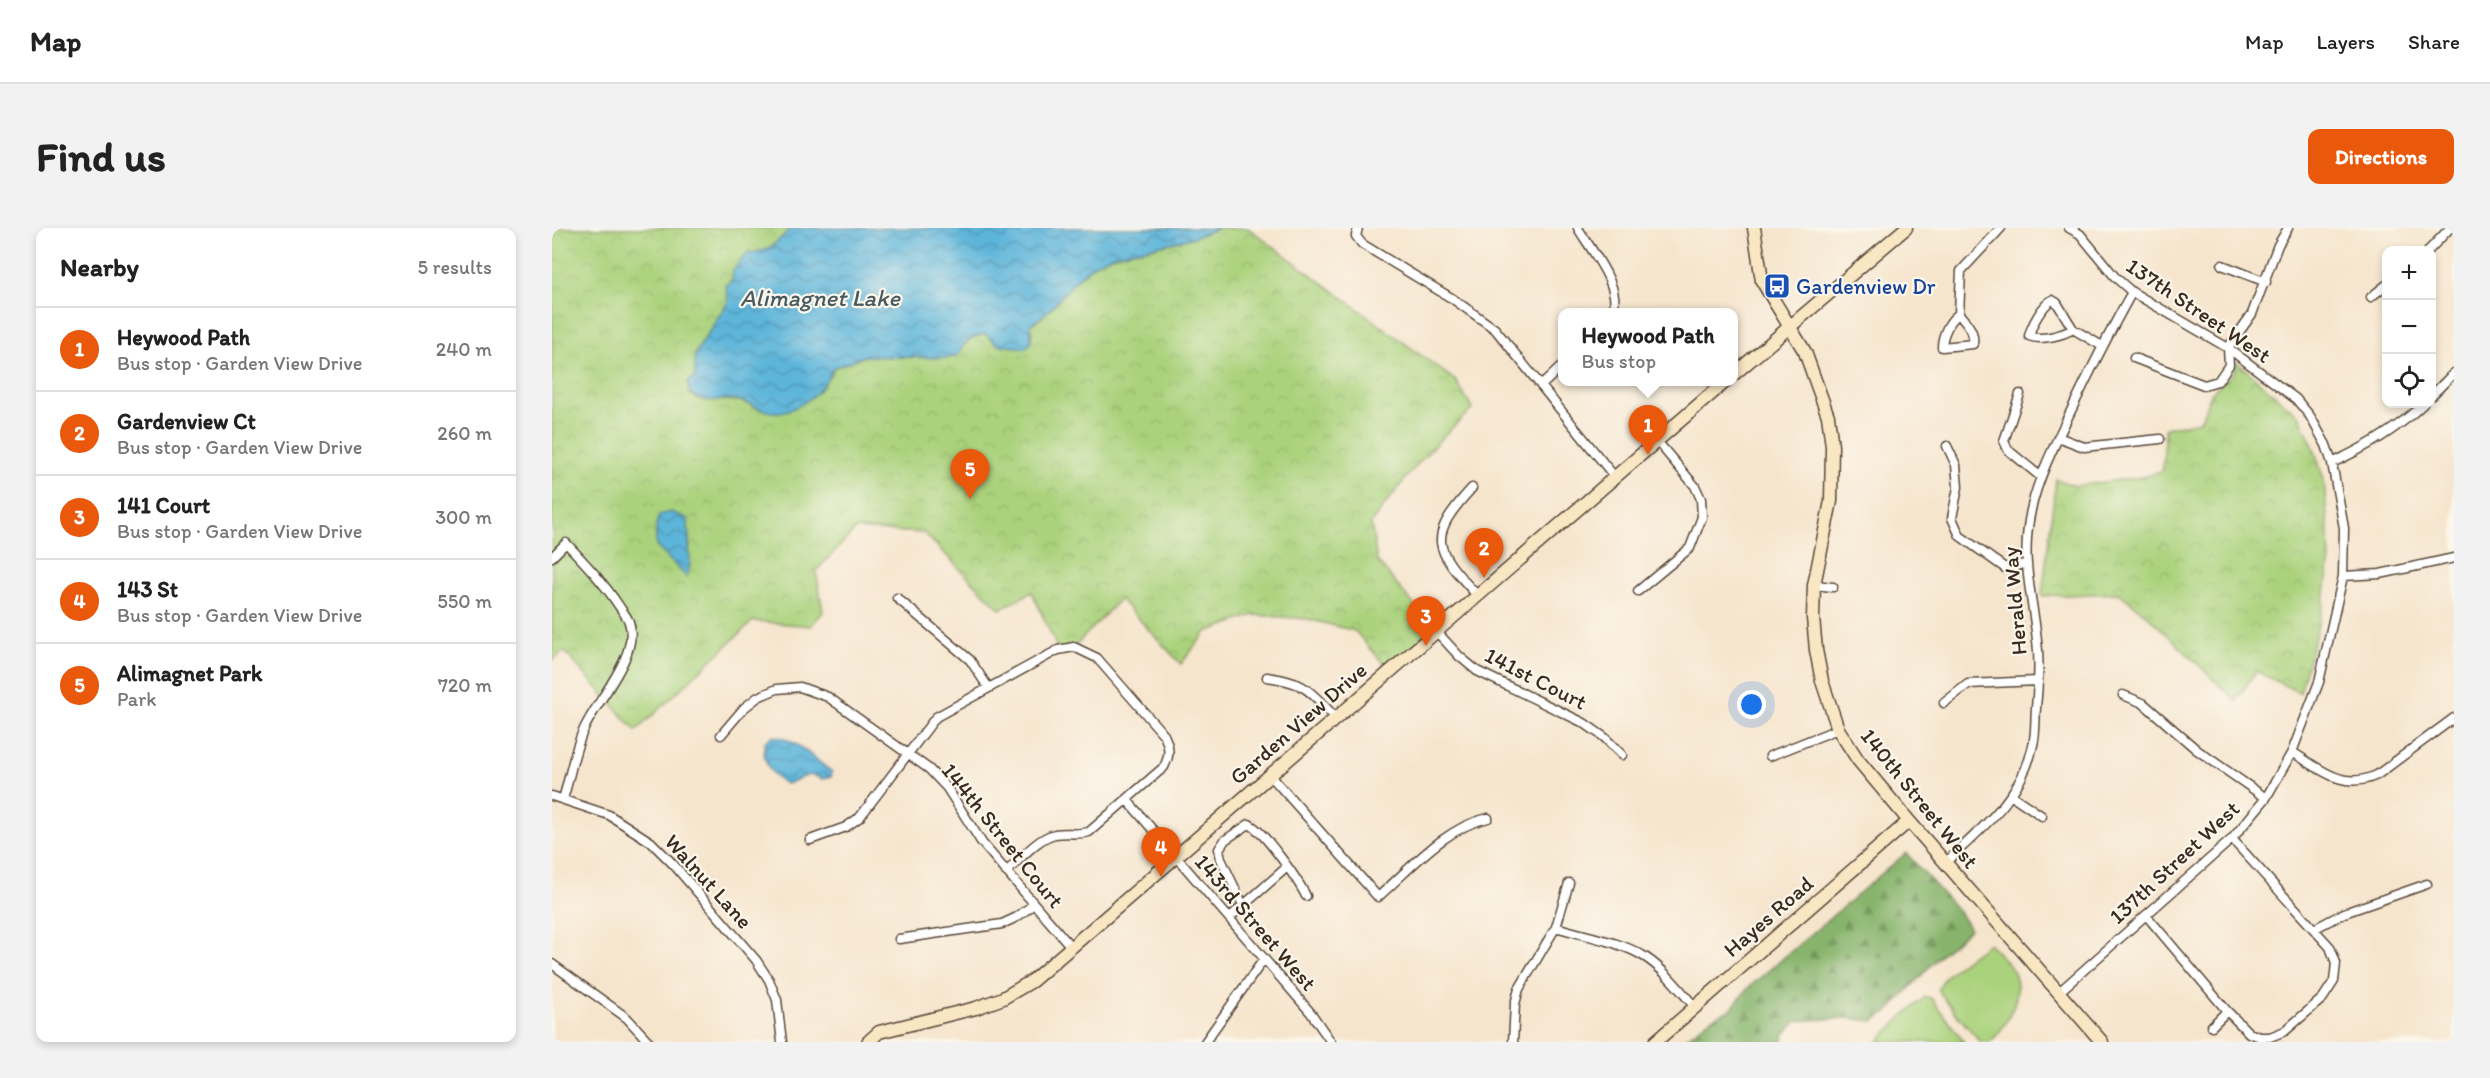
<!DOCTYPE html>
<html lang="en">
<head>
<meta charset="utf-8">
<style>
  :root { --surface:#fff; --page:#f2f2f2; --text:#222; --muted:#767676; --line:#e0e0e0; --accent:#ea580c }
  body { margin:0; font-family:Itim,sans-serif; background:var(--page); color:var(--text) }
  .controls { position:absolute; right:18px; top:18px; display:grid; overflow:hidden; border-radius:12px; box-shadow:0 3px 9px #0003 }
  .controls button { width:54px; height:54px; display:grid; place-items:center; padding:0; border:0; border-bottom:2px solid var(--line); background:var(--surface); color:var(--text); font:30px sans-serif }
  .you { position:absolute; left:1200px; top:477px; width:21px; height:21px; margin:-15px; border:4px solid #fff; border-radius:50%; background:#1a73e8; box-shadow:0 0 0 9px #1a73e833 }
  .badge { display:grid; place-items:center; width:39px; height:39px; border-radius:50%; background:var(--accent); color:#fff; font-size:20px; font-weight:700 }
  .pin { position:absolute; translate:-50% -50px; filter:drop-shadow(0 2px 3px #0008) }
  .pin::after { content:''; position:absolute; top:32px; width:21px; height:18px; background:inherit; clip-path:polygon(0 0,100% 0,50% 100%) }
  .popup { position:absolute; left:1006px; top:80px; width:180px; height:78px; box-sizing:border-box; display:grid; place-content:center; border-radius:12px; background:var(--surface); filter:drop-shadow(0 2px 4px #0005); font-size:20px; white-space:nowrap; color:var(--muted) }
  .popup b { font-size:22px; color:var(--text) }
  .popup::after { content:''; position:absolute; left:50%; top:100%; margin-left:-12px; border:12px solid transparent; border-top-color:var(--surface) }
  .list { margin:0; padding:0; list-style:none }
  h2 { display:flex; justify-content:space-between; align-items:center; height:78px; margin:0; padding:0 24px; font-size:26px }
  h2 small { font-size:20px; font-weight:400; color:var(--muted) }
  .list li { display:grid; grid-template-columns:39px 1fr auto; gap:18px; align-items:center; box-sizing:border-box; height:84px; padding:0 24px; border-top:2px solid var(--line) }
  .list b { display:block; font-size:22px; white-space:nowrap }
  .list p { margin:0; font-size:20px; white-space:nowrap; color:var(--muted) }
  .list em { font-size:20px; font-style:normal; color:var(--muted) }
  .icon { flex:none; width:33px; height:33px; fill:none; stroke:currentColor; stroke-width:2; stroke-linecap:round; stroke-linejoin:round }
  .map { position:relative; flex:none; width:1902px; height:814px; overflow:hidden; border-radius:12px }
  header { display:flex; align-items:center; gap:36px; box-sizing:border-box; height:84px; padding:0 30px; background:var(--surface); border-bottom:2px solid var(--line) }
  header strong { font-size:28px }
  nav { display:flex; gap:33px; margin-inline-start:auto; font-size:21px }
  .intro { display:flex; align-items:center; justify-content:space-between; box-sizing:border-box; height:144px; padding:0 36px }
  h1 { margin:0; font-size:42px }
  .button { padding:15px 27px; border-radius:12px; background:var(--accent); color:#fff; font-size:21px; font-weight:700 }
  main { display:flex; gap:36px; padding:0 36px }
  aside { flex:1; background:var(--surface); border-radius:12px; box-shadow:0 3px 9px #0003 }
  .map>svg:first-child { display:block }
  .grass { fill:#aad27c; stroke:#727e4d; stroke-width:1.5 }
  .forest { fill:url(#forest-firs); stroke:#616f45; stroke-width:1.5 }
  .park { fill:url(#park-crowns); stroke:#727e4d; stroke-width:1.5 }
  .water { fill:url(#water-waves); stroke:#4c707c; stroke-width:1.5 }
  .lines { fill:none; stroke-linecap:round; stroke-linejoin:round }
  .street-casing { stroke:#574638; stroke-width:11 }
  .secondary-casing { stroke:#574638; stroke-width:15 }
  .street { stroke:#fff; stroke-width:8 }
  .secondary { stroke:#f9e7c3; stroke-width:12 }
  .labels { text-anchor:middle; stroke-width:4.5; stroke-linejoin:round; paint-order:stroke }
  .transit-label { font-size:22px; fill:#164399; stroke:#fbf7ec; text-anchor:start }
  .street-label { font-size:22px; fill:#3b2a1e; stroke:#fbf7ec }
  .water-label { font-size:24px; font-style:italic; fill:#475b60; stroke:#fbf7ec }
</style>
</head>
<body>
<header>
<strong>Map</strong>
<nav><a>Map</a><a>Layers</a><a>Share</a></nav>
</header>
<div class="intro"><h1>Find us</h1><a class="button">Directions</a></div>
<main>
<aside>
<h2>Nearby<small>5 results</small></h2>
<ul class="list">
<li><span class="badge">1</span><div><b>Heywood Path</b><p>Bus stop · Garden View Drive</p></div><em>240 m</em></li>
<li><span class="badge">2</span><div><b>Gardenview Ct</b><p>Bus stop · Garden View Drive</p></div><em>260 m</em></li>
<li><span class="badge">3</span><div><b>141 Court</b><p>Bus stop · Garden View Drive</p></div><em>300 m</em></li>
<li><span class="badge">4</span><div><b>143 St</b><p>Bus stop · Garden View Drive</p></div><em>550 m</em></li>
<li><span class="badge">5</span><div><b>Alimagnet Park</b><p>Park</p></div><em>720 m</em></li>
</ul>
</aside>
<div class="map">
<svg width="1902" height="814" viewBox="0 0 1902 814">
  <defs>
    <pattern id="forest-firs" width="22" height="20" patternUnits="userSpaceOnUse" patternTransform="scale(1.5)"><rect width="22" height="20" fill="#87b46c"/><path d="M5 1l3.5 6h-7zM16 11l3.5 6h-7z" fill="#709358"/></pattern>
    <pattern id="park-crowns" width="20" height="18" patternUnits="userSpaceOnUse" patternTransform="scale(1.5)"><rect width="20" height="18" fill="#aad27c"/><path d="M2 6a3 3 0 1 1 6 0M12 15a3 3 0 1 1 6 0" fill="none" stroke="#93b46b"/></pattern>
    <pattern id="water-waves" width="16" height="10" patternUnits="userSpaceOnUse" patternTransform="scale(1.5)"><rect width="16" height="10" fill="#5db5da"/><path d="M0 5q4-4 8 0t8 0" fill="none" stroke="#4e93b0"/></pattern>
  </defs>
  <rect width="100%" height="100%" fill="#fbf7ec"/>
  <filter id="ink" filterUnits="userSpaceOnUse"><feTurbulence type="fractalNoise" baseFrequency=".0167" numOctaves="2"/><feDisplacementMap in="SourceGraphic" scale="12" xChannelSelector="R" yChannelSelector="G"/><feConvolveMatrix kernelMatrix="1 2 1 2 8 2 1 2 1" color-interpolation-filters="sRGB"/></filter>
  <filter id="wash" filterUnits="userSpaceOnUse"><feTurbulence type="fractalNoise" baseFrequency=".008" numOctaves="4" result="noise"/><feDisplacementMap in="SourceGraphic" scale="24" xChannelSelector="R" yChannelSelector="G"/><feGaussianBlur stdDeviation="1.35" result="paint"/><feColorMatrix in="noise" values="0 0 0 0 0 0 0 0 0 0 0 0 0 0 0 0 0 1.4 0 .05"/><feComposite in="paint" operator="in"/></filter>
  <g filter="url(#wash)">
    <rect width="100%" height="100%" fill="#f6e5cd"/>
    <path class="grass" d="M1437 715C1444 724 1457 735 1462 745 1472 767 1454 799 1438 814H1429L1404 786 1386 762C1391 744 1422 726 1437 715Z
      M1373 769 1379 770 1412 814H1326L1350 789Z"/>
    <path class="forest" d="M1354 625 1407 684 1418 701 1389 726 1338 782 1322 793 1294 790 1245 793 1232 807 1231 814H1129L1160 790 1178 782 1196 760Z"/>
    <path class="park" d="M0 0H239L226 15 207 25 174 57 176 74 143 126V149L136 155 137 165 145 171 188 173 210 182 278 148 281 140 313 128 395 130 405 128C413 114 417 109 433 106L447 117 480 107 479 96 489 90 516 58 531 45 544 35 563 26 599 20 667 0H696L904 153 921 181C881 214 850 254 819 295L825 333 884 403 838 443 803 403 756 391 702 387 654 404 629 436 568 371 522 419 506 422 480 364 448 381 372 305 304 301 264 343 271 384 259 398 201 393 84 503 12 423 0 433Z
      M1685 134 1748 189 1761 218 1772 252 1778 331 1771 378 1748 465 1704 443 1684 473 1596 388 1567 365 1490 368 1504 251 1523 258 1596 248 1611 242 1613 200 1648 193 1660 164 1681 146Z"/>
    <path class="water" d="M239 0H667C649 8 616 16 596 20 578 24 559 25 543 36 518 52 505 81 479 96V115L474 120 446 117 433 106C417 109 413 114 405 128L395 130 313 128 281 140C272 162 247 186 220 184 208 183 197 174 185 172 165 169 154 179 137 164L136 154 143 149V126L176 74 174 57 180 53 181 42 196 24C217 26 226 13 239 0Z
      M119 284 136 291 138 336 135 349 104 318V297L107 287Z
      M220 508C244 510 258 528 276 541L280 544 279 549 270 551C255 542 249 552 234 556 219 548 209 532 213 514Z"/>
  </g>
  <g filter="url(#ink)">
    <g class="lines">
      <defs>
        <path id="street" d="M806 0 804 8 810 16 901 71 943 101 1062 248
          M1026 0C1038 21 1072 61 1060 85
          M1877 22 1898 0
          M1670 37 1714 54
          M1819 69 1834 57
          M1407 86C1397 92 1390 108 1390 119L1421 116C1423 103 1415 95 1407 86L1409 43 1449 0
          M1521 101C1511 107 1489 113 1477 108 1480 96 1490 78 1500 72L1505 75 1521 101 1550 118
          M1582 130 1652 157 1666 153 1677 137 1676 120 1700 86 1726 17 1736 0
          M989 158 1010 138
          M1468 166 1452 213 1456 222 1489 249
          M1880 167 1902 145
          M1506 209 1532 219 1608 211
          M1395 218 1404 237 1406 259 1400 290 1408 308 1453 340 1473 336
          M1780 235C1814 219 1844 202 1871 176
          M920 260C874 310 882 321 925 367
          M0 329 14 315C33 335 52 355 67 378 70 383 75 388 77 394 88 427 46 470 32 501 22 522 18 549 11 571
          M1791 348 1828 346 1902 330
          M1262 357 1281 359
          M1086 363 1138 320 1150 289 1149 271 1143 258 1104 212
          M345 370 418 432 436 459
          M884 403 907 428 925 443 1032 495 1052 509 1070 527
          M715 449C756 455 756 462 784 490
          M1571 467 1591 475 1645 522 1714 570
          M1392 475 1416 456 1486 453
          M169 507 192 480 206 469 225 461 248 459 276 469 377 541 395 560 430 615 520 720
          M1740 524C1769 541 1790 563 1825 547L1902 490
          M1218 528 1286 501
          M718 547 826 669C859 640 892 600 936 590
          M1459 567 1490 588
          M0 568 57 587 99 614 121 636 204 732 217 752 225 772 230 814
          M575 572 759 785 779 814
          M258 612 294 599 308 589 384 489 506 422 522 419 545 430 612 507C618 520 618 527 612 539L537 604C525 607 514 604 503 606 485 610 468 632 454 644
          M1393 635C1429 601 1471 568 1481 517 1484 505 1483 492 1484 480 1486 458 1488 435 1485 412 1480 364 1468 332 1479 282 1486 250 1502 218 1516 189 1536 147 1557 105 1580 64
          M691 677 669 631 667 621 673 612 697 596C712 603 746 652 754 668
          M1594 687 1675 783 1697 805 1708 809H1718L1733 803 1771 770 1782 753 1784 735 1778 719 1680 611
          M677 690 734 640
          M1004 699C1032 708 1068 713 1093 729 1113 742 1128 762 1143 779
          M1762 701 1792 685 1875 656
          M347 711 450 696 465 689 482 676
          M0 736 75 790 97 814
          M1507 764 1680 611 1714 570 1740 524 1767 454 1791 348 1792 300 1780 235 1774 217 1758 188 1744 171 1676 120 1580 64 1563 49 1528 6 1517 0
          M1660 798 1675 783
          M653 814 712 731
          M961 814 963 776 967 761 1004 699 1017 655"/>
        <path id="secondary" d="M1202 0 1210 53 1253 124 1276 188 1280 218 1279 273 1262 357 1261 390 1264 422 1270 453 1286 501 1306 532 1357 593 1550 814
          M1182 146 1354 0
          M316 814 327 804 424 780 451 770 480 753 1173 154
          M1103 814 1357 593"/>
      </defs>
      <use href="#street" class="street-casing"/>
      <use href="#secondary" class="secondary-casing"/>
      <use href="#street" class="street"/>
      <use href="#secondary" class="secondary"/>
    </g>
  </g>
  <defs>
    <symbol id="bus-square" viewBox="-11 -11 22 22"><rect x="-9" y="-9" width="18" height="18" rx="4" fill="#1a4fb4" stroke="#fbf7ec"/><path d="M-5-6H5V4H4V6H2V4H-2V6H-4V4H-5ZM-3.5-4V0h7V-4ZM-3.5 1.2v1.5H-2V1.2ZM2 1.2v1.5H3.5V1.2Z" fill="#fff"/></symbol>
  </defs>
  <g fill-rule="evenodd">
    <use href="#bus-square" x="1210" y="43" width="30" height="30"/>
  </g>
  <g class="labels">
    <g class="transit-label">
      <text x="1244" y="66">Gardenview Dr</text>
    </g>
    <g class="street-label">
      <text transform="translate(1647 82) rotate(34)" y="8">137th Street West</text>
      <text transform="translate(1462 373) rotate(-95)" y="8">Herald Way</text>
      <text transform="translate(984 450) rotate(27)" y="8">141st Court</text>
      <text transform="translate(746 495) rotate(-41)" y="8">Garden View Drive</text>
      <text transform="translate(1368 570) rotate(51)" y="8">140th Street West</text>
      <text transform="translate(451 607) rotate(51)" y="8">144th Street Court</text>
      <text transform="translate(1622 634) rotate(-43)" y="8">137th Street West</text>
      <text transform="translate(157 653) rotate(48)" y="8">Walnut Lane</text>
      <text transform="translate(1216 688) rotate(-41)" y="8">Hayes Road</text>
      <text transform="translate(704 694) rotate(49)" y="8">143rd Street West</text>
    </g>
    <g class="water-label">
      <text x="268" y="78">Alimagnet Lake</text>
    </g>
  </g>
</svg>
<div class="controls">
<button>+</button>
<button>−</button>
<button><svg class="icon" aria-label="locate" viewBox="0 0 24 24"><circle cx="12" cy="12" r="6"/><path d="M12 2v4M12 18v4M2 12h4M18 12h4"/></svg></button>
</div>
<div class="you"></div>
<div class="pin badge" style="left:1096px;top:227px">1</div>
<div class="popup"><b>Heywood Path</b>Bus stop</div>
<div class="pin badge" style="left:932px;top:350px">2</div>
<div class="pin badge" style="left:874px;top:418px">3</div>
<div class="pin badge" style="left:609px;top:649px">4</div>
<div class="pin badge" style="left:418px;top:271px">5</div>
</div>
</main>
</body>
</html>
